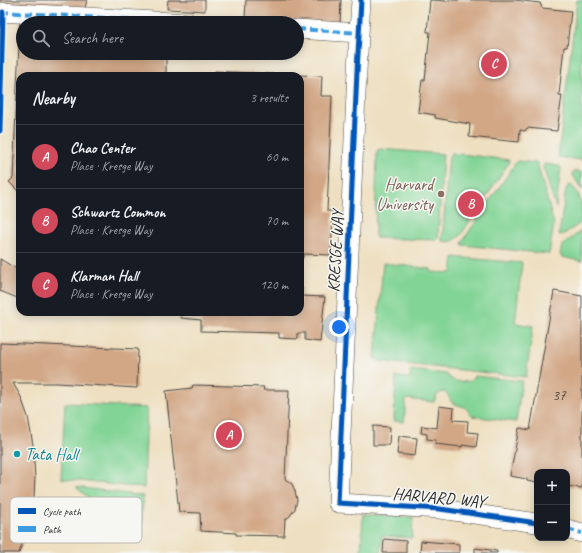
<!DOCTYPE html>
<html lang="en">
<head>
<meta charset="utf-8">
<style>
  :root { --surface:#171b24; --page:#20242c; --text:#f1f3f6; --muted:#9ea1a6; --line:#363941; --accent:#d1495b }
  body { margin:0; font-family:Caveat,sans-serif; background:var(--page); color:var(--text) }
  .controls { position:absolute; right:12px; bottom:12px; display:grid; overflow:hidden; border-radius:8px; box-shadow:0 2px 10px #0003 }
  .controls button { width:36px; height:36px; display:grid; place-items:center; padding:0; border:0; border-bottom:1px solid var(--line); background:var(--surface); color:var(--text); font:20px sans-serif }
  .you { position:absolute; left:339px; top:327px; width:14px; height:14px; margin:-10px; border:3px solid #fff; border-radius:50%; background:#1a73e8; box-shadow:0 0 0 6px #1a73e833 }
  .badge { display:grid; place-items:center; width:26px; height:26px; border-radius:50%; background:var(--accent); color:#fff; font-size:13px; font-weight:700 }
  .pin { position:absolute; translate:-50% -50%; border:2px solid #fff; box-shadow:0 1px 4px #0006 }
  .list { margin:0; padding:0; list-style:none }
  h2 { display:flex; justify-content:space-between; align-items:center; height:52px; margin:0; padding:0 16px; font-size:17px }
  h2 small { font-size:13px; font-weight:400; color:var(--muted) }
  .list li { display:grid; grid-template-columns:26px 1fr auto; gap:12px; align-items:center; box-sizing:border-box; height:64px; padding:0 16px; border-top:1px solid var(--line) }
  .list b { display:block; font-size:15px; white-space:nowrap }
  .list p { margin:0; font-size:13px; white-space:nowrap; color:var(--muted) }
  .list em { font-size:13px; font-style:normal; color:var(--muted) }
  .icon { flex:none; width:22px; height:22px; fill:none; stroke:currentColor; stroke-width:2; stroke-linecap:round; stroke-linejoin:round }
  .map { position:relative; flex:none; width:582px; height:553px; overflow:hidden }
  .search { position:absolute; background:var(--surface); box-shadow:0 2px 10px #0003; left:16px; top:16px; width:288px; height:44px; display:flex; align-items:center; gap:10px; box-sizing:border-box; padding:0 14px; border-radius:22px; color:var(--muted); font-size:15px }
  .panel { position:absolute; background:var(--surface); box-shadow:0 2px 10px #0003; left:16px; top:72px; width:288px; height:244px; border-radius:12px }
  .map>svg:first-child { display:block }
  .green { fill:#82d495; stroke:#568060 }
  .building { fill:#d2a786 }
  .lines { fill:none; stroke-linecap:round; stroke-linejoin:round }
  .minor-casing { stroke:#484641; stroke-width:20 }
  .minor { stroke:#fff; stroke-width:19 }
  .quiet { stroke:#3d9ce1; stroke-width:4; stroke-dasharray:8 4; stroke-linecap:butt }
  .cycleway-casing { stroke:#f6f6f2; stroke-width:8 }
  .cycleway { stroke:#0057b8; stroke-width:5 }
  .education-dot { fill:#8d6e63; stroke:#f6f6f2; stroke-width:1.5 }
  .culture-dot { fill:#0f9aa8; stroke:#f6f6f2; stroke-width:1.5 }
  .labels { text-anchor:middle; stroke-width:3; stroke-linejoin:round; paint-order:stroke }
  .number-label { font-size:15px; fill:#554a42 }
  .education-label { font-size:17px; fill:#785e54; stroke:#f6f6f2; text-anchor:end }
  .street-label { font-size:17px; fill:#2b2b2b; stroke:#f6f6f2 }
  .culture-label { font-size:17px; fill:#0d838f; stroke:#f6f6f2; text-anchor:start }
  .key { fill:#f6f6f2; stroke:#b9b9b6; stroke-width:1 }
  .key-label { font-size:11px; fill:#2b2b2b }
</style>
</head>
<body>
<div class="map">
<svg width="582" height="553" viewBox="0 0 582 553">
  <rect width="100%" height="100%" fill="#f6f6f2"/>
  <filter id="ink" filterUnits="userSpaceOnUse"><feTurbulence type="fractalNoise" baseFrequency=".025" numOctaves="2"/><feDisplacementMap in="SourceGraphic" scale="8" xChannelSelector="R" yChannelSelector="G"/><feConvolveMatrix kernelMatrix="1 2 1 2 8 2 1 2 1" color-interpolation-filters="sRGB"/></filter>
  <filter id="wash" filterUnits="userSpaceOnUse"><feTurbulence type="fractalNoise" baseFrequency=".012" numOctaves="4" result="noise"/><feDisplacementMap in="SourceGraphic" scale="16" xChannelSelector="R" yChannelSelector="G"/><feGaussianBlur stdDeviation="0.9" result="paint"/><feColorMatrix in="noise" values="0 0 0 0 0 0 0 0 0 0 0 0 0 0 0 0 0 1.4 0 .05"/><feComposite in="paint" operator="in"/></filter>
  <g filter="url(#wash)">
    <rect width="100%" height="100%" fill="#eedfc0"/>
    <path class="green" d="M577 0H582V160L558 157Z
      M380 149 443 154 438 238 436 240 376 238 375 235 377 153 378 150Z
      M452 153 509 160 508 164 460 236C454 241 451 243 442 241L449 156Z
      M517 161 537 163 554 224 549 254 463 245 462 242Z
      M544 164 560 166 561 168 556 208 543 167Z
      M577 171 582 173V190L573 175V172Z
      M570 185C582 192 582 209 582 222L564 234 560 235 559 234 566 189 568 186Z
      M582 230V261L562 257 560 255 562 246Z
      M454 257 522 263 515 323 533 326 526 377 396 363 380 361 375 359 383 263 431 269V272L452 273Z
      M411 370 446 374C452 383 461 382 471 381L474 376 522 381 516 422 472 416 465 407 452 403 447 393 442 392 437 395 434 402 406 399 404 422 394 421 396 377 410 378Z
      M65 403 147 408 144 488 61 479Z
      M76 487 143 496 141 543Z
      M363 514 413 517 412 538 382 536 381 553H361Z"/>
    <g id="blocks">
      <path class="building" d="M0 0H87L85 8 0 3Z
        M168 0H205V11L167 9Z
        M246 0H341L340 23 245 19Z
        M430 0 448 1V0H515L540 3 542 8 571 11 567 47H564L559 95H562L557 131 527 128 525 131 520 130 519 142 469 137 470 124 435 118V115L418 112 422 80H425L430 32H427Z
        M20 21 36 23H23V53H166V76H20V193L9 182 13 178Z
        M215 71 291 75V76H210Z
        M300 75 322 76 321 96H332L327 211H333L331 255 303 254V258H300Z
        M0 259 20 271V299L0 291Z
        M300 288H302L301 296 325 297 320 342 305 340V333H298V339L279 338V333L201 331V320L181 318V312H300Z
        M554 291 582 296V488L567 486V472H537V483L527 481V479L510 476 519 428 530 430Z
        M0 343 138 349 137 388 57 383H13L21 397 28 417 33 445 35 478 34 497 30 521 19 553H0Z
        M193 385 264 387 263 390H289L285 479 292 484 295 491 297 500 295 509 289 517 285 520 284 536 236 535V533L201 531 200 513 179 512 166 391 192 388Z
        M439 406 454 408 453 420 468 421 467 432 478 433 476 447 462 445V447L435 444 436 440 427 439V434L421 433 422 426 437 428Z
        M373 426 390 427 389 445H373Z
        M399 436 417 438 415 456 397 454Z
        M384 539 406 541V553H383Z
        M421 541 459 544V553H420Z
        M475 548 497 551V553H475Z"/>
    </g>
  </g>
  <g filter="url(#ink)">
    <use href="#blocks" fill-opacity="0" stroke="#484641" stroke-width="1"/>
    <g class="lines">
      <defs>
        <path id="minor" d="M361 0 357 71 338 503 440 509 537 523
          M0 12 189 23
          M297 29 359 33
          M567 529 582 533"/>
      </defs>
      <use href="#minor" class="minor-casing"/>
      <use href="#minor" class="minor"/>
      <path class="quiet" d="M1 12 189 23
        M297 29 359 33
        M567 529 582 533"/>
      <defs>
        <path id="cycleway" d="M361 0 357 71 338 503 440 509 537 523
          M0 131 3 12"/>
      </defs>
      <use href="#cycleway" class="cycleway-casing"/>
      <use href="#cycleway" class="cycleway"/>
    </g>
  </g>
  <circle class="education-dot" cx="441" cy="194" r="4"/>
  <circle class="culture-dot" cx="17" cy="454" r="4"/>
  <g class="labels">
    <g class="number-label">
      <text x="559" y="400">37</text>
    </g>
    <g class="education-label">
      <text x="433" y="190">Harvard<tspan x="433" dy="20">University</tspan></text>
    </g>
    <g class="street-label">
      <text transform="translate(335 251) rotate(-87)" y="6">KRESGE WAY</text>
      <text transform="translate(439 497) rotate(5)" y="6">HARVARD WAY</text>
    </g>
    <g class="culture-label">
      <text x="25" y="460">Tata Hall</text>
    </g>
  </g>
  <rect x="10" y="497" width="132" height="46" rx="6" class="key"/>
  <rect x="18" y="508" width="18" height="6" fill="#0057b8"/>
  <rect x="18" y="526" width="18" height="6" fill="#3d9ce1"/>
  <g class="key-label">
    <text x="43" y="515">Cycle path</text>
    <text x="43" y="533">Path</text>
  </g>
</svg>
<div class="controls">
<button>+</button>
<button>−</button>
</div>
<div class="you"></div>
<div class="pin badge" style="left:229px;top:435px">A</div>
<div class="pin badge" style="left:471px;top:204px">B</div>
<div class="pin badge" style="left:494px;top:64px">C</div>
<div class="search"><svg class="icon" aria-label="search" viewBox="0 0 24 24"><circle cx="10" cy="10" r="6"/><path d="M15 15l6 6"/></svg>Search here</div>
<section class="panel">
<h2>Nearby<small>3 results</small></h2>
<ul class="list">
<li><span class="badge">A</span><div><b>Chao Center</b><p>Place · Kresge Way</p></div><em>60 m</em></li>
<li><span class="badge">B</span><div><b>Schwartz Common</b><p>Place · Kresge Way</p></div><em>70 m</em></li>
<li><span class="badge">C</span><div><b>Klarman Hall</b><p>Place · Kresge Way</p></div><em>120 m</em></li>
</ul>
</section>
</div>
</body>
</html>
